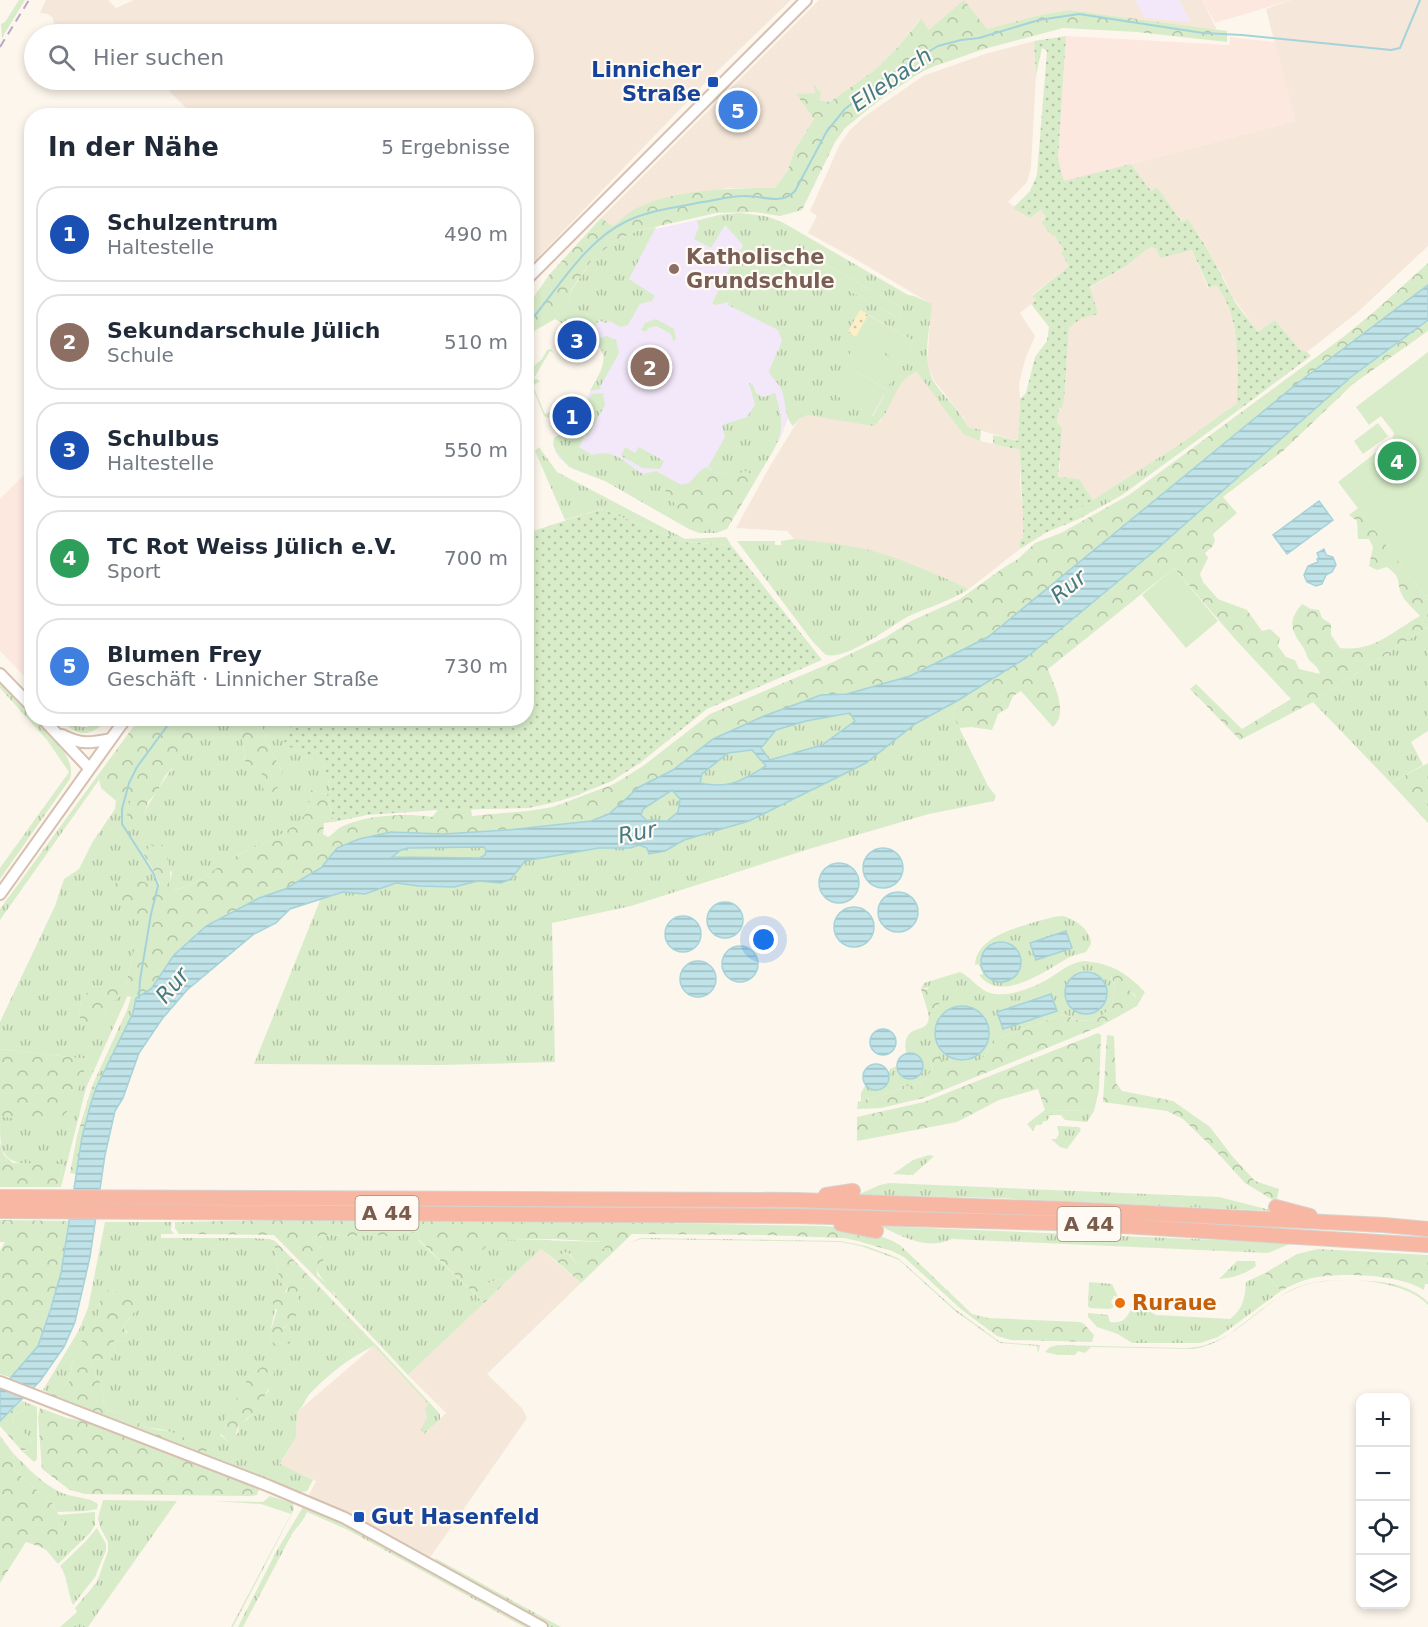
<!DOCTYPE html>
<html lang="de">
<head>
<meta charset="utf-8">
<style>
  :root { --surface:#fff; --page:#f2f2f3; --text:#1f2937; --muted:#747a83; --line:#e0e1e3; --accent:#111827 }
  body { margin:0; font-family:"DejaVu Sans",sans-serif; background:var(--page); color:var(--text) }
  .controls { position:absolute; right:18px; bottom:18px; display:grid; overflow:hidden; border-radius:12px; box-shadow:0 3px 9px #0003 }
  .controls button { width:54px; height:54px; display:grid; place-items:center; padding:0; border:0; border-bottom:2px solid var(--line); background:var(--surface); color:var(--text); font:30px sans-serif }
  .you { position:absolute; left:764px; top:940px; width:21px; height:21px; margin:-15px; border:4px solid #fff; border-radius:50%; background:#1a73e8; box-shadow:0 0 0 9px #1a73e833 }
  .badge { display:grid; place-items:center; width:39px; height:39px; border-radius:50%; background:var(--accent); color:#fff; font-size:20px; font-weight:700 }
  .pin { position:absolute; translate:-50% -50%; border:3px solid #fff; box-shadow:0 2px 6px #0006 }
  .list { margin:0; padding:0; list-style:none }
  h2 { display:flex; justify-content:space-between; align-items:center; height:78px; margin:0; padding:0 24px; font-size:26px }
  h2 small { font-size:20px; font-weight:400; color:var(--muted) }
  .list li { display:grid; grid-template-columns:39px 1fr auto; gap:18px; align-items:center; box-sizing:border-box; height:96px; margin:0 12px 12px; padding:0 12px; border:2px solid var(--line); border-radius:24px }
  .list b { display:block; font-size:22px; white-space:nowrap }
  .list p { margin:0; font-size:20px; white-space:nowrap; color:var(--muted) }
  .list em { font-size:20px; font-style:normal; color:var(--muted) }
  .icon { flex:none; width:33px; height:33px; fill:none; stroke:currentColor; stroke-width:2; stroke-linecap:round; stroke-linejoin:round }
  .map { position:relative; flex:none; width:1428px; height:1627px; overflow:hidden }
  .search { position:absolute; background:var(--surface); box-shadow:0 3px 9px #0003; left:24px; top:24px; width:510px; height:66px; display:flex; align-items:center; gap:15px; box-sizing:border-box; padding:0 21px; border-radius:33px; color:var(--muted); font-size:22px }
  .panel { position:absolute; background:var(--surface); box-shadow:0 3px 9px #0003; left:24px; top:108px; width:510px; height:618px; border-radius:24px }
  .map>svg:first-child { display:block }
  .residential { fill:#f5e8da }
  .commercial { fill:#fde8e0 }
  .education { fill:#f3e8fa }
  .grass { fill:url(#grass-tufts); fill-rule:evenodd }
  .forest { fill:url(#forest-crowns) }
  .sand { fill:url(#sand-dots) }
  .park { fill:url(#park-dots) }
  .pitch { fill:#d8ecc9 }
  .water { fill:url(#water-rules); stroke:#a5d3da; stroke-width:1.5; fill-rule:evenodd }
  .lines { fill:none; stroke-linecap:round; stroke-linejoin:round }
  .stream { stroke:#a5d3da; stroke-width:2 }
  .secondary-casing { stroke:#d6c0b0; stroke-width:14 }
  .highway-casing { stroke:#dad1cd; stroke-width:16 }
  .secondary { stroke:#fff; stroke-width:10 }
  .highway { stroke:#f7b7a3; stroke-width:14 }
  .rail { stroke:#b9a8c9; stroke-width:2; stroke-dasharray:9 6; stroke-linecap:butt }
  .transit-dot { fill:#1a4fb4; stroke:#fffaf3; stroke-width:2 }
  .education-dot { fill:#8d6e63; stroke:#fffaf3; stroke-width:2 }
  .food-dot { fill:#e8710a; stroke:#fffaf3; stroke-width:2 }
  .labels { text-anchor:middle; stroke-width:4.5; stroke-linejoin:round; paint-order:stroke }
  .shield { fill:#fffaf3; stroke:#a28b7f; stroke-width:1.5 }
  .shield-label { font-size:20px; font-weight:bold; fill:#7a5c4d }
  .transit-label { font-size:21px; font-weight:bold; fill:#164399; stroke:#fffaf3; text-anchor:end }
  .education-label { font-size:21px; font-weight:bold; fill:#785e54; stroke:#fffaf3; text-anchor:start }
  .food-label { font-size:21px; font-weight:bold; fill:#c56008; stroke:#fffaf3; text-anchor:start }
  .water-label { font-size:22px; font-style:italic; fill:#437c86; stroke:#fffaf3 }
</style>
</head>
<body>
<div class="map">
<svg width="1428" height="1627" viewBox="0 0 1428 1627">
  <defs>
    <pattern id="grass-tufts" width="24" height="20" patternUnits="userSpaceOnUse" patternTransform="scale(1.5)"><rect width="24" height="20" fill="#d8ecc9"/><path d="M3 7l-1-3M5 7V3M7 7l1-3M15 17l-1-3M17 17v-4M19 17l1-3" fill="none" stroke="#b4c2a5"/></pattern>
    <pattern id="forest-crowns" width="20" height="18" patternUnits="userSpaceOnUse" patternTransform="scale(1.5)"><rect width="20" height="18" fill="#d8ecc9"/><path d="M2 6a3 3 0 1 1 6 0M12 15a3 3 0 1 1 6 0" fill="none" stroke="#b4c2a5"/></pattern>
    <pattern id="sand-dots" width="8" height="8" patternUnits="userSpaceOnUse" patternTransform="scale(1.5)"><rect width="8" height="8" fill="#fcefc7"/><path d="M2 2h.1M6 6h.1" fill="none" stroke="#d1c5a4" stroke-width="1.8" stroke-linecap="round"/></pattern>
    <pattern id="park-dots" width="8" height="8" patternUnits="userSpaceOnUse" patternTransform="scale(1.5)"><rect width="8" height="8" fill="#d8ecc9"/><path d="M2 2h.1M6 6h.1" fill="none" stroke="#b4c2a5" stroke-width="1.8" stroke-linecap="round"/></pattern>
    <pattern id="water-rules" width="6" height="5" patternUnits="userSpaceOnUse" patternTransform="scale(1.5)"><rect width="6" height="5" fill="#bfe3e8"/><path d="M0 2.5h6" fill="none" stroke="#a0bbbe"/></pattern>
  </defs>
  <rect width="100%" height="100%" fill="#fdf6ec"/>
  <path class="residential" d="M46 0H108L116 8 134 0H791L705 83 527 269 526 116 193 115 158 80H524V34H62L54 27 53 18 48 14 40 13Z
    M819 0H1202L1217 30 1069 10 1040 15 987 29 929 30 920 19 897 48 876 69 830 102 819 100 816 93 797 95 814 119 794 151 788 170 775 188H728L637 208 613 226 601 218Z
    M1292 0H1428V246L1359 311 1307 352 1300 350 1275 320 1258 332 1231 295 1225 280 1202 239 1188 219 1182 222 1157 187 1151 191 1131 164 1295 121 1266 9Z
    M1034 41 1036 76 1031 167 1027 182 1008 202 1030 218 1041 210 1046 217 1041 221 1054 235 1065 250 1061 253 1069 266 1032 295 1036 300 1020 313 1035 336 1025 360 1019 384 1020 399 1018 441 968 427 964 418 935 382 927 366 931 304 857 260 808 233 817 216 810 211 840 144 850 130 864 117 923 76 985 54Z
    M1150 247H1156L1160 257 1192 250 1208 288 1216 285 1225 298 1233 321 1237 345V403L1180 444 1093 500 1079 479 1058 478 1060 465 1058 460 1057 423 1059 408 1064 399 1069 326 1082 318 1090 288 1126 266Z
    M918 372 963 434 981 441 1020 450V484L1024 520 1023 539 1020 540V549L969 589 919 567 871 551 846 545 794 539 787 531 736 528 770 466 799 419 808 415 880 422 900 384 911 374Z
    M541 1249 581 1283 487 1374 522 1408 527 1418 429 1559 350 1515 308 1497 316 1481 280 1465 296 1437 297 1412 374 1346 428 1404 425 1409 427 1418 424 1425 425 1433 446 1413 408 1375Z"/>
  <path class="commercial" d="M1202 0H1292L1215 23Z
    M1066 36 1230 45V37L1275 42 1295 121 1064 182 1058 159Z
    M31 468V683L0 651V499Z"/>
  <path class="education" d="M1135 0H1179L1191 22 1145 18Z
    M740 213 765 216 780 222 862 312 914 341 872 417 830 408 789 416 781 437 723 529 710 532 689 529 605 481 573 469 559 458 554 448V438L571 427 604 365V356L599 346 595 342 555 319 590 267 642 232 719 215Z"/>
  <path class="grass" d="M19 0H25L2 38 1 24 5 22Z
    M740 213 765 216 782 222 908 295 914 296 932 304C930 329 921 360 934 382 944 398 960 409 968 427L981 430 980 441 963 434 917 372C892 380 894 414 873 426L808 415 799 419 793 426C783 415 787 399 780 387 776 380 771 378 769 371L782 341 778 330 728 305 729 302 716 305 712 303C722 285 729 267 739 249L741 250 743 245 725 225 711 248 694 239 699 227 697 221 719 215ZM775 236 903 308 898 318 769 246ZM860 310 914 341 902 362 848 332ZM844 365 898 368 886 389ZM829 391 884 394V395L873 416Z
    M656 227 629 279 655 296 652 301 640 304 628 325 620 327 610 321 605 323 599 320 591 333 584 337 555 319 569 301 571 291 593 258 617 240 637 231Z
    M656 319 674 329 676 340 673 341 671 334 657 326 648 328 646 332 641 330 645 323Z
    M607 336 616 340 619 353 600 387 601 389 590 391C598 375 613 357 595 343L596 339Z
    M551 349 554 353 550 351 534 378 540 381 533 386 545 414 551 412 553 417 548 418 544 416 528 377 530 374 528 371 542 359 547 350Z
    M749 383 753 385 756 393 763 397 775 393C789 436 778 441 757 478L745 471 737 475 731 473 718 474 708 467 725 437 722 425 747 417 755 405Z
    M603 393 605 405 588 436 585 435 579 447 592 455C616 448 625 464 643 474L656 471 683 486 672 484 668 493 680 510 682 513 680 514 690 520 714 522 715 533H699L689 529 605 481 569 467 556 452 553 444 554 438 571 427H573L576 422 574 420 586 399 588 400 592 394Z
    M1237 403 1240 409 1122 495 1079 519 1074 512 1180 444Z
    M539 447 557 472 685 539 726 537 731 545 684 542 601 509 565 520 535 451Z
    M625 447 635 453 639 447 664 461 660 469 643 468 621 456Z
    M794 539C811 541 828 542 845 545 889 552 929 571 969 589 950 601 929 607 909 616 891 626 847 660 826 655L813 642 737 541H775V545H781V541Z
    M1428 627V731L1411 742 1423 765 1391 783 1313 702Z
    M0 680 31 715 32 718 35 719C49 734 77 757 70 779L0 879V868L69 772 47 740 0 688Z
    M957 701 953 715 988 786 996 796 994 801 929 814 809 849 631 906 552 923 555 1062 441 1065 254 1064 321 898 343 892 365 894 396 882 419 886 454 887 478 881 501 883 511 879 525 861 599 848H630L639 845 647 848 665 851 684 840 749 821 866 763 915 724Z
    M851 713 856 721 822 745 770 761 761 748 776 730 806 721Z
    M60 719C70 718 75 728 84 727 93 727 98 718 108 719 89 738 79 738 60 719Z
    M218 719H240L245 761 263 774 262 784 282 772 266 740 260 719H289L294 721 284 744 323 760 331 790 327 795 311 790C310 799 310 809 304 817 285 838 254 845 231 859 212 871 196 886 173 890L169 885 172 872 144 855 160 886 150 887 145 913 153 915 147 945 134 951 126 984 122 982 104 987 93 986 83 997 78 1014 102 1016 111 1002 122 995H128L86 1088 61 1187H58L63 1164C42 1164 6 1171 1 1145 0 1136 0 1125 0 1116L49 1123 87 1059 0 1049V1022L55 906 64 879 79 869 92 843 115 809 116 801 122 795H131L144 814C148 803 152 800 158 790 174 763 193 738 218 719Z
    M752 750 766 766C740 781 731 789 699 783L702 774 728 753Z
    M98 775 99 780 0 920V909Z
    M672 790 680 799 678 812 667 821 646 820 641 815 643 809Z
    M484 847 486 851 485 855 480 858 391 857 401 850 408 848Z
    M1063 916C1075 919 1091 930 1091 944L1086 952C1080 954 1074 955 1068 958 1045 971 1001 1004 979 975L983 974 979 964 975 965C976 933 1028 925 1053 917ZM995 943C1011 944 1023 947 1020 967L983 968C981 957 985 948 995 943Z
    M1085 961C1113 964 1126 973 1145 992L1137 1006 1101 1026 1136 996 1130 991 1125 978 1111 977C1126 1009 1090 1033 1065 1014L998 1038 982 1059 966 1068 947 1066 928 1054 933 1069 922 1082 861 1101V1093L866 1084 868 1087 885 1086 889 1080 890 1069 897 1066 902 1076 912 1079 910 1053H906C900 1018 934 1039 928 1012H933C940 1005 944 995 943 985L921 989 924 983 960 972C971 977 978 989 990 993 1007 998 1033 988 1048 979 1060 972 1070 962 1085 961Z
    M131 997 136 998 133 1013 96 1088 92 1086 127 1010Z
    M1045 1110 1094 1111 1087 1122 1065 1120 1061 1115H1050L1047 1121H1044L1041 1125H1036L1033 1131 1027 1124Z
    M1057 1126 1079 1127 1081 1130 1067 1149 1060 1147 1051 1139H1056L1059 1134Z
    M929 1155 934 1156 913 1175 893 1174 913 1160Z
    M889 1183 1219 1197 1274 1211 995 1198 857 1195 880 1185Z
    M105 1222H172L171 1230 174 1234H161V1238H251L270 1239 275 1241V1251L280 1282 288 1287 284 1294H279C277 1309 269 1325 271 1341L291 1321 299 1302 297 1292 300 1288 304 1289 323 1300 335 1321 350 1327 364 1344 370 1348C349 1358 324 1378 308 1396 304 1402 303 1407 297 1412L296 1437 280 1464 313 1480 307 1491 296 1493 202 1456 209 1448C193 1446 180 1435 165 1430 157 1428 150 1430 142 1425 131 1418 121 1411 108 1410L104 1405 101 1385 91 1360 104 1359 115 1350 113 1342 116 1340 126 1342 127 1332 123 1327 136 1309 117 1291 109 1290 100 1302 98 1318 73 1359 69 1382 51 1395 43 1390 79 1330 88 1308ZM262 1367 269 1390 247 1420 239 1424 238 1433 228 1441 220 1435 250 1375Z
    M879 1226 1292 1243 1268 1253 952 1239C925 1251 903 1236 879 1226Z
    M404 1232 417 1233 419 1235 418 1240 484 1303 408 1375 334 1296 335 1293C318 1271 311 1277 325 1249L315 1244 312 1240 313 1237 332 1235 353 1237 362 1234 392 1237Z
    M641 1238 840 1241 866 1246 898 1258 955 1309 1000 1342 1038 1345H1040L1038 1354 1037 1346 1000 1343 955 1311 899 1260 861 1246 840 1242 641 1239 629 1243Z
    M502 1239 606 1242 604 1249 582 1262 576 1263 570 1254 564 1252 555 1260 541 1249 506 1282 501 1278 486 1284 465 1263 483 1250 491 1240Z
    M1237 1261H1255L1256 1266C1245 1274 1233 1278 1219 1279Z
    M1265 1273 1281 1291 1228 1330 1218 1337 1200 1343H1132L1118 1334 1097 1327 1088 1317V1313L1108 1315 1110 1322C1121 1323 1125 1321 1130 1311H1135L1138 1306V1300L1149 1311 1156 1315 1230 1319C1243 1309 1245 1298 1246 1282Z
    M1347 1280C1375 1281 1406 1281 1428 1302V1305C1403 1278 1329 1274 1297 1288 1271 1299 1248 1321 1225 1337 1215 1343 1205 1347 1194 1349L1091 1347 1085 1353 1078 1351 1075 1355H1058L1045 1352 1050 1347 1058 1345 1185 1348C1228 1348 1256 1309 1291 1290 1308 1281 1328 1280 1347 1280Z
    M1089 1282 1112 1284 1118 1297 1114 1296 1111 1302 1114 1307 1109 1309 1090 1308 1088 1306Z
    M376 1345 440 1414V1419L424 1434 421 1429 427 1418 425 1409 428 1404 374 1346Z
    M25 1402 37 1407V1459L34 1462 22 1451H26L31 1442V1439L15 1425 12 1420 15 1415 24 1410Z
    M13 1453C28 1468 42 1484 62 1493 73 1498 90 1497 98 1504L97 1509 87 1511 57 1512 53 1504 15 1471Z
    M270 1496 293 1503 294 1509 233 1627H231L291 1514 261 1504 213 1501 263 1502Z
    M103 1500 177 1501 88 1627H60L77 1612 75 1608 97 1582 108 1551V1542L100 1527 98 1518Z
    M303 1507 340 1523 528 1627H524L348 1530 307 1512C303 1522 298 1525 292 1534L243 1627H238L276 1552Z
    M95 1512V1525L90 1533 58 1564 47 1551 64 1525 58 1515Z
    M97 1528 106 1544V1550L95 1577 73 1605C67 1592 68 1577 60 1566L84 1543Z
    M435 1558 561 1627H550L437 1564Z"/>
  <path class="forest" d="M964 0 987 29 1040 15 1069 10 1227 31V42L1137 32 1063 28 984 49 935 66 921 72 881 99 845 128 835 142 802 210 780 216 754 212 716 213 637 231 617 240 593 258 571 290 569 301 555 319 534 331 527 327V307L549 275 601 218 613 226C621 220 629 211 639 207 678 189 732 188 775 188L788 170 794 151 814 119 796 94 816 93 814 89 815 86 821 93 819 100 830 102 876 69 897 48 921 19 929 30Z
    M1428 263V285L1299 382 988 637 910 676 847 694 821 695 764 716 713 739 673 770 639 787 609 814 591 821 507 830 443 834 391 832 338 848 321 868 285 889 259 898 174 955 151 989 136 998 122 995C110 1003 102 1011 101 1026L94 1030 86 1028 78 1014 83 997 93 986 104 987 112 976 119 978 126 984 134 951 147 944 152 915 145 913 137 917 108 896 106 890C114 881 129 879 140 881 150 883 147 887 160 886L155 873 144 855 150 845H163C169 860 172 869 169 885L174 890C197 886 212 870 231 859 254 845 285 838 304 816 310 809 310 799 311 790L327 795 334 822 324 823 323 834 328 837C334 834 337 828 343 826 369 815 404 813 432 817L438 810 471 809 472 816 528 811 553 807 614 784 643 766 710 714 833 662 886 637 911 621 960 599 1006 566 1018 559 1035 543 1061 533 1129 495 1342 338 1375 311Z
    M1428 320V331L1353 384 1283 451 1223 497 1237 513 1213 534 1215 541 1212 547 1205 553 1208 558 1200 574 1203 582 1218 599 1247 610 1262 631 1270 629 1280 638 1278 646 1286 657 1295 660 1299 669 1320 674C1318 666 1315 666 1309 660 1306 656 1306 651 1303 647 1291 630 1287 622 1302 604L1311 609 1319 610 1322 618 1331 624V635L1340 648C1375 652 1391 632 1420 616 1415 610 1404 601 1401 593 1396 578 1402 579 1387 567L1377 570 1369 566 1373 547 1369 539H1358L1357 521 1349 515 1358 508 1428 600V627L1313 702 1240 740 1190 689 1196 684 1242 729 1291 699 1235 639 1174 568 1048 669C1054 686 1069 712 1053 727L1021 691 1013 696 1008 708 998 714 992 730 971 727 959 728 953 715 957 701 1026 657 1158 548 1351 377Z
    M706 467 718 474 731 473 737 475 745 471 757 478 727 529 716 533 713 522 706 521 704 526H701L698 524 694 525 691 521 689 523 676 518 677 515 681 513 680 510 675 509 676 504 669 499 668 493 665 491 671 484C698 487 688 477 706 467Z
    M139 719H218L199 737 165 776 157 792 148 802 144 814 146 824 137 828 129 823 127 816 131 796 122 795 116 801 101 788 98 775Z
    M240 719H260L266 740 282 772 280 785 273 792 264 791 262 784V774L245 761Z
    M1428 763V823L1391 783Z
    M1113 974H1118L1125 978 1130 991 1138 1000 1105 1022 1101 1026 924 1098 881 1108 857 1109 858 1102 922 1082 933 1069 928 1054 933 1050 947 1066 966 1067 982 1059 998 1038 1065 1014C1089 1033 1126 1010 1111 976Z
    M937 982 943 985C944 995 940 1005 933 1012H928L921 989H927Z
    M1098 1033 1101 1035 1099 1090 1094 1111 1045 1110 1038 1089 999 1100 957 1122 857 1141V1117L924 1102Z
    M1107 1035 1114 1036 1116 1083 1122 1091 1173 1101 1210 1127 1232 1156 1255 1181 1279 1189 1276 1202 1245 1183 1214 1149 1183 1119 1167 1111 1103 1102Z
    M0 1049 87 1059C82 1079 73 1122 47 1123 32 1123 15 1118 0 1116Z
    M92 1086 96 1088 82 1137 76 1174 70 1173 77 1136Z
    M0 1143 4 1155 13 1163 63 1164 58 1187H0Z
    M0 1220 68 1221 61 1273 38 1346 12 1378 0 1374V1251L5 1242H0Z
    M275 1220H492L823 1226C850 1228 876 1231 900 1245L972 1314 988 1318 1080 1322 1084 1324 1094 1335 1092 1342 1011 1340 997 1336 962 1310 904 1257 892 1251 858 1241 844 1238 764 1235 632 1234 581 1283 555 1260 564 1252 569 1254 576 1263 582 1262C588 1251 592 1248 604 1249L606 1242 554 1239 492 1240 483 1250 466 1263 486 1284 501 1278 506 1282 484 1303 418 1239 419 1235 417 1233 404 1232 392 1237 362 1234 353 1237 332 1235 313 1237 312 1240 315 1244 325 1249 327 1253 322 1262 318 1264 317 1275C323 1282 335 1285 334 1296L274 1235 185 1234H179L175 1228V1222Z
    M275 1241 376 1345 370 1348 364 1344 350 1327 335 1321 327 1313 323 1300 311 1298 304 1289 300 1288 297 1292 299 1302 295 1320 283 1328 290 1339V1343L281 1348 271 1341 270 1333 277 1310 271 1300 274 1296 287 1292 288 1287 280 1282 275 1251Z
    M1318 1249 1428 1255V1284H1425L1424 1290C1401 1274 1339 1272 1312 1278 1301 1281 1291 1285 1281 1291L1265 1273 1297 1254Z
    M109 1290C122 1291 134 1295 136 1309L123 1327 130 1339 126 1342 116 1340 113 1342 115 1350 112 1358 91 1360 101 1385 104 1405 108 1410C122 1411 131 1418 142 1425 152 1431 164 1429 175 1433 187 1438 196 1447 210 1447L202 1456 51 1395 69 1382 73 1359 90 1325 98 1318 101 1295Z
    M262 1367 271 1369 274 1372C274 1385 251 1421 239 1424 236 1433 237 1436 228 1441L218 1431 250 1375Z
    M22 1401 25 1402 24 1410 15 1415 12 1420 15 1425 31 1439 29 1449 22 1451 0 1426V1421Z
    M40 1408 67 1418 84 1421 260 1487 257 1495 251 1496 85 1494 70 1490 42 1469 38 1417Z
    M0 1436 13 1453 15 1471 53 1504 64 1525 47 1551 41 1547 26 1542 0 1583Z"/>
  <path class="sand" d="M860 310 868 315 856 337 848 332Z"/>
  <path class="park" d="M1066 36 1058 159 1064 181 1131 164 1151 191 1157 187 1182 222 1188 219C1205 243 1218 267 1230 293 1237 307 1249 320 1258 332L1275 320 1300 350 1307 352 1311 356 1240 409 1237 403C1237 362 1242 319 1216 285L1209 288 1192 250 1160 258 1156 248 1150 247 1126 266 1090 287 1098 314 1082 318 1069 327 1064 400 1062 408H1059L1057 423 1062 428 1058 477 1079 479 1093 500 1074 512 1079 519 1047 532 1020 549V540L1023 538C1024 510 1020 480 1020 450L993 444V435L1018 441 1020 399 1026 393 1035 357 1047 341 1049 327 1031 304 1036 300 1032 296 1069 266 1061 253 1064 250 1054 235 1052 236 1041 222 1046 217 1041 210 1030 218 1013 208 1030 191 1037 175 1047 51 1042 48 1036 76 1034 41Z
    M601 509 684 542 731 545 822 660 707 709 640 763 612 781 575 796 552 803 528 808 438 810 367 815 334 822 327 795 331 790 323 761 283 744 294 721 289 719 526 718 527 533Z"/>
  <path class="pitch" d="M775 236 903 308 898 318 769 246Z
    M868 315 914 341 902 362 856 337Z
    M855 343 898 368 887 389 844 365Z
    M1428 352V600L1338 482 1392 440 1394 433 1381 416 1369 425 1356 407Z
    M840 370 884 394 872 416 829 391Z
    M1378 423 1388 436 1363 454 1354 441Z
    M1174 568 1218 621 1186 648 1142 595Z"/>
  <path class="water" d="M1428 285V320L1351 377 1158 548 1026 658 957 701 915 724 866 763 749 821 684 840 665 851 649 854 647 848 639 845 630 848H599L525 861 511 879 501 883 478 881 454 887 419 886 396 883 365 894 343 892 290 909 276 923 254 934 187 990 162 1019 139 1053 123 1098 115 1111 105 1155 90 1257 75 1322 64 1347 40 1381 0 1421V1390L38 1346 50 1311 61 1273 82 1137 91 1103 96 1088 133 1013 136 998 151 989 174 955 206 926 259 898 285 889 321 868 337 848 359 839 391 832 443 834 507 830 591 821 609 814 639 787 673 770 713 739 764 716 821 695 847 694 910 676 988 637 1299 382ZM850 713 855 721 822 745 770 760 761 748 776 730 806 721ZM752 750 766 766C740 781 731 789 700 783L702 774 728 753ZM672 790 680 799 678 812 667 821 646 820 641 815 643 809ZM484 847 486 851 485 855 480 858 392 857 401 850 408 848Z
    M1319 501 1333 520 1287 554 1273 535Z
    M1324 549 1326 555 1333 557 1336 565 1332 572 1326 575 1322 584 1316 586 1307 582 1304 575 1308 566 1318 562 1317 559 1319 558 1317 553Z
    M863 868a20 20 0 1 1 40 0a20 20 0 1 1-40 0Z
    M819 883a20 20 0 1 1 40 0a20 20 0 1 1-40 0Z
    M878 912a20 20 0 1 1 40 0a20 20 0 1 1-40 0Z
    M707 920a18 18 0 1 1 36 0a18 18 0 1 1-36 0Z
    M834 927a20 20 0 1 1 40 0a20 20 0 1 1-40 0Z
    M665 934a18 18 0 1 1 36 0a18 18 0 1 1-36 0Z
    M1066 931 1072 948 1036 960 1030 943Z
    M981 962a20 20 0 1 1 40 0a20 20 0 1 1-40 0Z
    M722 964a18 18 0 1 1 36 0a18 18 0 1 1-36 0Z
    M680 979a18 18 0 1 1 36 0a18 18 0 1 1-36 0Z
    M1065 993a21 21 0 1 1 42 0a21 21 0 1 1-42 0Z
    M1051 994 1057 1011 1003 1029 997 1012Z
    M935 1033a27 27 0 1 1 54 0a27 27 0 1 1-54 0Z
    M870 1042a13 13 0 1 1 26 0a13 13 0 1 1-26 0Z
    M897 1066a13 13 0 1 1 26 0a13 13 0 1 1-26 0Z
    M863 1077a13 13 0 1 1 26 0a13 13 0 1 1-26 0Z"/>
  <g class="lines">
    <path class="stream" d="M526 326C558 290 583 242 627 221 650 210 678 207 703 202 716 200 730 196 743 196 762 195 781 206 795 191L827 131 845 109 881 80 938 46 961 40 979 38 1039 20 1079 14 1203 33 1242 35 1391 50 1400 48 1420 0
      M139 998 140 980 151 914 158 886 154 874 122 824V809L129 783 137 767 173 718"/>
    <defs>
      <path id="secondary" d="M526 280 806 0
        M0 674 32 707
        M42 718 89 768
        M62 735C81 745 91 743 111 739
        M0 894 126 718
        M0 1382 269 1486 345 1518 542 1627"/>
      <path id="highway" d="M826 1195 853 1191
        M0 1197 796 1200 1065 1209 1384 1225 1428 1229
        M1276 1207 1310 1216
        M0 1211 795 1216 1091 1224 1428 1245
        M841 1224 876 1231"/>
    </defs>
    <use href="#secondary" class="secondary-casing"/>
    <use href="#highway" class="highway-casing"/>
    <use href="#secondary" class="secondary"/>
    <use href="#highway" class="highway"/>
    <path class="rail" d="M0 47 29 0"/>
  </g>
  <g class="transit-dot">
    <rect x="707" y="76" width="12" height="12" rx="3"/>
    <rect x="353" y="1511" width="12" height="12" rx="3"/>
  </g>
  <circle class="education-dot" cx="674" cy="269" r="6"/>
  <circle class="food-dot" cx="1120" cy="1303" r="6"/>
  <g class="labels">
    <g class="shield">
      <rect x="355.5" y="1196" width="63" height="34" rx="4.5"/>
      <rect x="1057.5" y="1207" width="63" height="34" rx="4.5"/>
    </g>
    <g class="shield-label">
      <text x="387" y="1220">A 44</text>
      <text x="1089" y="1231">A 44</text>
    </g>
    <g class="transit-label">
      <text x="701" y="77">Linnicher<tspan x="701" dy="24">Straße</tspan></text>
      <text x="371" y="1524" text-anchor="start">Gut Hasenfeld</text>
    </g>
    <g class="education-label">
      <text x="686" y="264">Katholische<tspan x="686" dy="24">Grundschule</tspan></text>
    </g>
    <g class="food-label">
      <text x="1132" y="1310">Ruraue</text>
    </g>
    <g class="water-label">
      <text transform="translate(891 79) rotate(-35)" y="8">Ellebach</text>
      <text transform="translate(1068 586) rotate(-39)" y="8">Rur</text>
      <text transform="translate(637 832) rotate(-11)" y="8">Rur</text>
      <text transform="translate(172 985) rotate(-50)" y="8">Rur</text>
    </g>
  </g>
</svg>
<div class="controls">
<button>+</button>
<button>−</button>
<button><svg class="icon" aria-label="locate" viewBox="0 0 24 24"><circle cx="12" cy="12" r="6"/><path d="M12 2v4M12 18v4M2 12h4M18 12h4"/></svg></button>
<button><svg class="icon" aria-label="layers" viewBox="0 0 24 24"><path d="M12 4l9 5-9 5-9-5zM3 14l9 5 9-5"/></svg></button>
</div>
<div class="you"></div>
<div class="pin badge" style="left:572px;top:416px;background:#1a4fb4">1</div>
<div class="pin badge" style="left:650px;top:367px;background:#8d6e63">2</div>
<div class="pin badge" style="left:577px;top:340px;background:#1a4fb4">3</div>
<div class="pin badge" style="left:1397px;top:461px;background:#2e9e5b">4</div>
<div class="pin badge" style="left:738px;top:110px;background:#3f7fe0">5</div>
<div class="search"><svg class="icon" aria-label="search" viewBox="0 0 24 24"><circle cx="10" cy="10" r="6"/><path d="M15 15l6 6"/></svg>Hier suchen</div>
<section class="panel">
<h2>In der Nähe<small>5 Ergebnisse</small></h2>
<ul class="list">
<li><span class="badge" style="background:#1a4fb4">1</span><div><b>Schulzentrum</b><p>Haltestelle</p></div><em>490 m</em></li>
<li><span class="badge" style="background:#8d6e63">2</span><div><b>Sekundarschule Jülich</b><p>Schule</p></div><em>510 m</em></li>
<li><span class="badge" style="background:#1a4fb4">3</span><div><b>Schulbus</b><p>Haltestelle</p></div><em>550 m</em></li>
<li><span class="badge" style="background:#2e9e5b">4</span><div><b>TC Rot Weiss Jülich e.V.</b><p>Sport</p></div><em>700 m</em></li>
<li><span class="badge" style="background:#3f7fe0">5</span><div><b>Blumen Frey</b><p>Geschäft · Linnicher Straße</p></div><em>730 m</em></li>
</ul>
</section>
</div>
</body>
</html>
